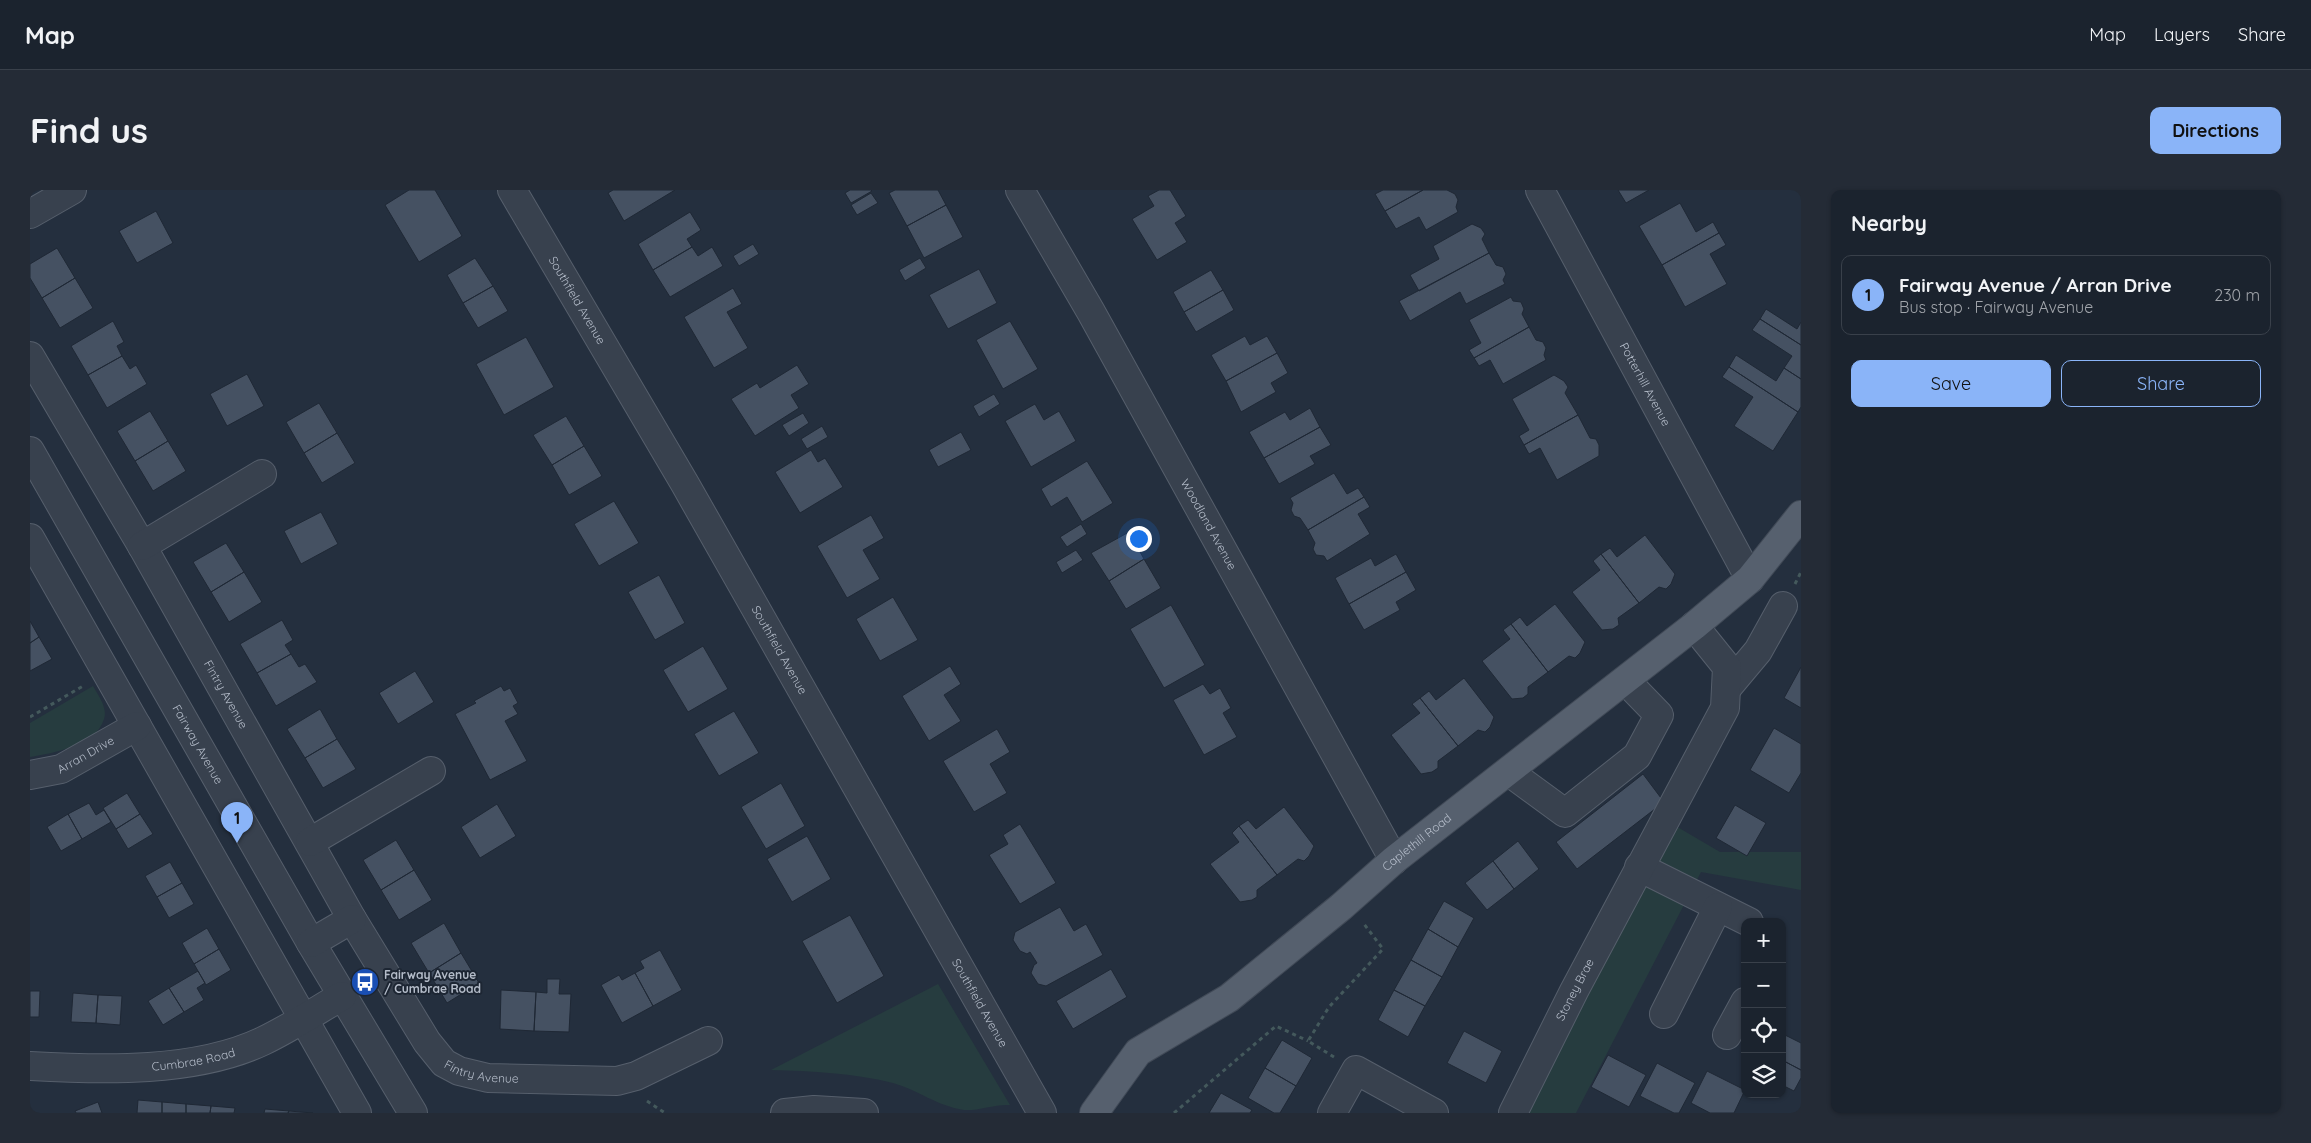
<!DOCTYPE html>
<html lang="en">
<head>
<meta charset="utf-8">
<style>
  :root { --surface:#1b232e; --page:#242b36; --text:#f1f3f6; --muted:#a0a4aa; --line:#39404a; --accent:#8ab4f8 }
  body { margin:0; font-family:Quicksand,sans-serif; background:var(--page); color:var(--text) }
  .controls { position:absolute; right:15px; bottom:15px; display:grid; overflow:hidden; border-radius:10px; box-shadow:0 1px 4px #0004 }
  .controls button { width:45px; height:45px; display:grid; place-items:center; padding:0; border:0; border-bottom:1px solid var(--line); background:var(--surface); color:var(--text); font:25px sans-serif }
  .you { position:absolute; left:1108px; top:348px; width:18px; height:18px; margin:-12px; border:4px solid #fff; border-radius:50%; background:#1a73e8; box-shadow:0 0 0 8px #1a73e833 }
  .badge { display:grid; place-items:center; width:32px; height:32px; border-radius:50%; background:var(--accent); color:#111; font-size:16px; font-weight:700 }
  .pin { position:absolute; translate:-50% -41px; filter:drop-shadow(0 1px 2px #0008) }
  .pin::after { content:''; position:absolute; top:26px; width:18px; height:15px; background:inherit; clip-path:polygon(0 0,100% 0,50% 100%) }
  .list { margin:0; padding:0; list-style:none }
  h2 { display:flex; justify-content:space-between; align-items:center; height:65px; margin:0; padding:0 20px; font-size:21px }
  h2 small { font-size:16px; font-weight:400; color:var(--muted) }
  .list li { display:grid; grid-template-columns:32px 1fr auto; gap:15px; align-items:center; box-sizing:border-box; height:80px; margin:0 10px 10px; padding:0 10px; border:1px solid var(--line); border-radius:10px }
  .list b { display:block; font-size:19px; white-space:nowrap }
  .list p { margin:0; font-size:16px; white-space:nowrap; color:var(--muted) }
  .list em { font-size:16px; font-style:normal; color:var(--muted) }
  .actions { display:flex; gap:10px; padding:15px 20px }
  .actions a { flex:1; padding:11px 0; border:1px solid var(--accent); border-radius:10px; text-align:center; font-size:18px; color:var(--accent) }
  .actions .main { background:var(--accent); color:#111 }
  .icon { flex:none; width:28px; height:28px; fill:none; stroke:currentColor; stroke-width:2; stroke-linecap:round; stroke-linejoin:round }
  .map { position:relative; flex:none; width:1771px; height:923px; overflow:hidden; border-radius:10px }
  header { display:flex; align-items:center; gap:30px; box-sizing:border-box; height:70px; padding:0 25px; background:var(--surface); border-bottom:1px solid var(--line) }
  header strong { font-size:24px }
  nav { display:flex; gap:28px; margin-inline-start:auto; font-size:18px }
  .intro { display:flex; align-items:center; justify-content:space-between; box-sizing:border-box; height:120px; padding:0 30px }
  h1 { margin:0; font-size:35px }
  .button { padding:12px 22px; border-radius:10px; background:var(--accent); color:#111; font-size:18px; font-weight:700 }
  main { display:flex; gap:30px; padding:0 30px }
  aside { flex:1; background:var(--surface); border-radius:10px; box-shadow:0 1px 4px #0004 }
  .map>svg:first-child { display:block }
  .green { fill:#263c3f }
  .building { fill:#455162; stroke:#1f2835 }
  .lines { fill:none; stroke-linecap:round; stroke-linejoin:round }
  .minor-casing { stroke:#565f6c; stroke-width:30 }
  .major-casing { stroke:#414a57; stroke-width:30 }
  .path { stroke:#44595c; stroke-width:3; stroke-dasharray:4 4; stroke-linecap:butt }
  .minor { stroke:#38414e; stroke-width:28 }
  .major { stroke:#56606e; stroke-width:28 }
  .labels { text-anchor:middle; stroke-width:4; stroke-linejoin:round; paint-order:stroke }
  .street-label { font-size:12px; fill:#b4bcc9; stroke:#1d2633 }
  .poi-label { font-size:12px; font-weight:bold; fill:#b4bcc9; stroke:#1d2633; text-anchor:start }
</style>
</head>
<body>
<header>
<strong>Map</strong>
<nav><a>Map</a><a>Layers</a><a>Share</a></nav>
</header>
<div class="intro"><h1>Find us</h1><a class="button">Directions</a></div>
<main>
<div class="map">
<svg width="1771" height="923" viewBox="0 0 1771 923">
  <rect width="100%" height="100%" fill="#242f3e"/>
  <path class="green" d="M63 496C68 505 78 518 74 529 66 556 23 563 0 567V533Z
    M1644 635 1690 662H1771V700L1671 682 1546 923H1492Z
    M908 794 980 915C965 914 948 921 934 920 907 916 888 900 863 893 823 883 782 881 741 880Z"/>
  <path class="building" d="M379 0H405L432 46 389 72 355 15Z
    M583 0H645L594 31 578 3Z
    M820 0H841L842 1 821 13 815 3Z
    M865 0H908L916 15 877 36 859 3Z
    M1129 0H1140L1156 26 1145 33 1157 52 1127 70 1102 29 1124 16 1118 6Z
    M1353 0H1393L1355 21 1345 4Z
    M1393 0H1417L1425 4 1428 10 1426 17 1428 22 1396 40 1389 27 1366 39 1355 21Z
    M1588 0H1619L1596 13Z
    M841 3 848 13 827 25 821 15Z
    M1650 13 1666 42 1683 32 1689 43 1632 75 1609 36Z
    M916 15 933 47 894 68 877 36Z
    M126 21 143 53 107 73 89 41Z
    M660 22 671 40 657 49 662 57 623 80 608 54Z
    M1442 34 1451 38 1455 44 1452 49 1459 63 1389 101 1380 85 1409 69 1403 56Z
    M1689 43 1696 55 1680 64 1697 94 1655 117 1632 75Z
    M723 54 729 64 709 76 703 66Z
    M662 57 668 66 682 57 693 76 640 107 623 80Z
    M27 58 45 88 12 108 0 88V74Z
    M1459 63 1466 75 1473 77 1476 84 1473 90 1475 94 1436 114 1430 102 1380 131 1369 111Z
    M445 68 463 96 433 113 417 85Z
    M890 68 896 78 875 91 869 80Z
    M949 79 967 113 918 139 899 105Z
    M1181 80 1193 100 1154 122 1143 102Z
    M45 88 63 118 30 138 12 108Z
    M463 96 478 121 448 138 433 113Z
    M703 98 712 114 697 122 718 158 684 178 654 127Z
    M1193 100 1204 120 1166 142 1154 122Z
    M1481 107 1483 111 1491 112 1494 119 1492 124 1499 137 1444 168 1439 160 1451 153 1439 130Z
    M1736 119 1767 139 1771 132V155L1730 129Z
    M1730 129 1771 155V189L1754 178 1762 166 1722 140Z
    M83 131 94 152 87 156 92 166 58 185 41 156Z
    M980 131 1008 179 973 199 946 150Z
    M1499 137 1506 150 1513 152 1516 158 1514 165 1516 170 1473 194 1460 170 1449 176 1444 168Z
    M1215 146 1220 155 1237 146 1247 163 1196 191 1181 165Z
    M496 147 524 197 474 225 446 174Z
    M1247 163 1258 183 1241 193 1246 202 1211 222 1196 191Z
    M1706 165 1746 191 1754 178 1771 189V217L1768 222 1699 177Z
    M92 166 100 179 106 175 117 194 77 218 58 185Z
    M767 175 779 194 761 205 769 218 725 246 701 209 727 193 730 198Z
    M1699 177 1768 222 1743 261 1704 236 1723 207 1692 187Z
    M217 184 234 216 197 236 180 204Z
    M1524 185 1534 191 1538 197 1535 203 1548 225 1494 255 1489 246 1499 240 1482 209Z
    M964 204 970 214 949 227 943 216Z
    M289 213 307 243 274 263 256 232Z
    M1005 214 1014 230 1029 221 1046 251 1001 277 975 231Z
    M1280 218 1290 237 1234 268 1219 242 1255 222 1260 230Z
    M120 221 138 251 105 271 87 241Z
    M773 223 779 233 759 246 752 235Z
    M1548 225 1560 248 1566 249 1569 255V266L1527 290 1510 258 1499 264 1494 255Z
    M536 226 554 256 522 275 503 245Z
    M792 236 798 247 777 259 771 249Z
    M1290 237 1301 255 1280 266 1285 274 1249 294 1234 268Z
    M931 242 941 260 908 277 899 260Z
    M307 243 325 273 292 293 274 263Z
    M138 251 156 281 123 301 105 271Z
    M554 256 572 286 539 305 522 275Z
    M781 260 788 272 795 268 813 297 770 323 745 282Z
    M1057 271 1083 313 1052 332 1037 307 1021 317 1011 299Z
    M1304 283 1317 304 1328 298 1334 307 1278 340 1270 328 1264 326 1261 320 1263 313 1260 308Z
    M1334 307 1340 317 1328 324 1340 344 1297 371 1294 366 1286 365 1283 359 1285 353 1278 340Z
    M584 311 609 353 569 376 544 334Z
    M291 322 308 354 271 374 254 341Z
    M841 325 854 348 833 360 850 389 817 408 787 356Z
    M1051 334 1057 344 1037 357 1030 347Z
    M1099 342 1114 369 1079 391 1061 363Z
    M1615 345 1645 384 1641 394 1636 399 1629 397 1609 413 1571 364 1580 358 1587 367Z
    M196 353 214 382 181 402 163 372Z
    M1046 360 1053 370 1032 383 1026 372Z
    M1366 364 1376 382 1319 414 1305 388 1341 368 1345 376Z
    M1571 364 1609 413 1588 428 1589 435 1583 439 1572 440 1542 402 1570 380 1563 371Z
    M1114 369 1131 398 1096 419 1079 391Z
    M214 382 232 412 199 432 181 402Z
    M1376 382 1386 400 1366 412 1370 420 1334 440 1319 414Z
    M629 385 655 433 625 450 598 402Z
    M863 407 888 450 850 471 826 429Z
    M1525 414 1555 452 1550 463 1545 468 1539 466 1518 482 1481 434 1490 427 1497 436Z
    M1141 415 1175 475 1134 498 1100 439Z
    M252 430 263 450 255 455 261 464 227 483 210 454Z
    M0 431 9 447 0 453Z
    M1481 434 1518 482 1498 497V504L1493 508 1482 509 1452 471 1480 449 1473 440Z
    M9 447 22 469 0 481V453Z
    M673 456 698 499 658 522 633 480Z
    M261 464 269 477 275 474 287 492 246 516 227 483Z
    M920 476 931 494 914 505 931 531 899 551 872 506Z
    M1771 477V518L1754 508Z
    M385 481 404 512 368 534 349 503Z
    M1434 488 1464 527 1460 537 1455 542 1448 540 1428 556 1390 508 1399 501 1406 510Z
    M1173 494 1180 504 1190 498 1201 518 1193 523 1207 547 1174 565 1143 510Z
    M471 496 474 501 480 498 488 513 483 516 488 524 475 531 497 571 460 590 425 524 446 513 444 511Z
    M1390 508 1428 556 1408 571V578L1402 582 1391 584 1361 545 1390 523 1382 514Z
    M290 519 307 549 275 568 257 539Z
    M704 521 729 563 689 586 664 544Z
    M1744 538 1771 554V583L1759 603 1720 580Z
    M967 539 980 562 960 574 977 603 944 622 913 571Z
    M307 549 326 579 293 598 275 568Z
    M1613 584 1634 612 1547 679 1526 652Z
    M751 593 775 636 736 659 711 617Z
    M97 603 110 624 86 639 73 618Z
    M59 613 66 625 74 620 81 632 52 649 38 624Z
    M467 614 486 646 450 668 431 637Z
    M1705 615 1736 633 1717 666 1686 648Z
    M1254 617 1284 656 1279 666 1274 671 1268 669 1247 685 1209 636 1218 630 1226 639Z
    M38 624 52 649 31 661 17 637Z
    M110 624 123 644 98 659 86 639Z
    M990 634 1026 693 990 714 959 665 978 654 973 645Z
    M1209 636 1247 685 1227 700V707L1222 710 1210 712 1180 674 1209 652 1202 643Z
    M777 646 801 689 762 712 737 669Z
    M366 650 384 680 351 700 333 670Z
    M1488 651 1509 679 1484 699 1463 671Z
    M1463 671 1484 699 1457 720 1435 693Z
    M140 672 152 693 127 707 115 686Z
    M384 680 402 710 369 730 351 700Z
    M152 693 164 714 139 728 127 707Z
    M1414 711 1444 728 1428 757 1398 739Z
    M1030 717 1044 741 1056 734 1073 765 1016 796 1008 794 1001 783 1004 775 1007 773 1000 762 997 764 990 761 983 750 985 742Z
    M820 725 854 786 807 813 772 751Z
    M414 733 431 763 399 783 381 753Z
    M177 738 189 759 164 774 152 753Z
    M1398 739 1428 757 1412 787 1381 770Z
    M189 759 201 780 176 795 164 774Z
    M630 760 652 800 623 816 605 783 614 778 610 771Z
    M431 763 449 793 417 813 399 783Z
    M1381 770 1412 787 1395 816 1364 800Z
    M1081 779 1097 807 1043 839 1026 811Z
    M168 781 175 793 167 798 174 810 154 822 139 798Z
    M605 783 623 816 592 833 571 795 589 785 592 790Z
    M517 789H530L529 804H541L539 842 504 841 506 802 517 803Z
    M139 798 154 822 133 835 118 811Z
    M471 800 506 802 504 841 470 839Z
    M1364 800 1395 816 1378 847 1348 830Z
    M0 801H10L9 827H0Z
    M43 803 68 805 66 833 41 832Z
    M68 805 92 806 90 835 66 833Z
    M1434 841 1472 861 1456 893 1417 873Z
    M1753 844 1771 853V880L1752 870Z
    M1252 850 1282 868 1266 896 1235 878Z
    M1578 865 1616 885 1599 917 1561 897Z
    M1752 870 1771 880V888L1764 901 1752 895Z
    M1627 873 1665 893 1649 923H1644L1610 906Z
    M1235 878 1266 896 1250 923H1244L1218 908Z
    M1677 881 1715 900 1704 923H1680L1661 913Z
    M1191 903 1222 920 1220 923H1179Z
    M108 910 132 912V923H107Z
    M68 912 72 923H46L45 921Z
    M132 912 156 914V923H132Z
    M156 914 181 916 180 923H156Z
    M181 916 205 918 204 923H180Z
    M235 919 259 921 258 923H234Z
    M259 921 283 923H258Z"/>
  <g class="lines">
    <defs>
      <g id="minor">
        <path id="s1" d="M482 0 655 294 1012 923"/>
        <path id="s2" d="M990 0 1061 122 1364 670"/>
        <path id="s3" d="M1510 0 1720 389"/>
        <path d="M0 24 42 0"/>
        <path id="s4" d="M0 166 112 356 322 729 397 852 414 873 429 881 458 888 587 891 606 886 678 851"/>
        <path id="s5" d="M0 261 281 753 383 923"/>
        <path d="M0 348 327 923"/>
        <path d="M112 356 232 284"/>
        <path d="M1697 498 1728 461 1753 416"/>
        <path d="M1479 582 1535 623 1607 566 1629 525 1596 491"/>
        <path id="s6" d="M0 585 31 579 107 536"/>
        <path d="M280 652 401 581"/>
        <path d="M1609 677 1719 732"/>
        <path d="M281 753 322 729"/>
        <path d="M1634 824 1688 717"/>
        <path d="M1697 845 1715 812"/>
        <path id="s7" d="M0 876C73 880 166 883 233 851 260 838 286 821 312 806"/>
        <path d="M755 923 784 920 834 923"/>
        <path d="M1302 923 1326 880 1404 923"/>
        <path id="s8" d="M1483 923 1544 801 1695 518 1697 477 1664 436"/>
      </g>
      <g id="major">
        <path id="s9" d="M1064 923 1108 862 1199 808 1311 717 1364 670 1664 436 1720 389 1771 325"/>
      </g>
    </defs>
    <use href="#minor" class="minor-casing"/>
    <use href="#major" class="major-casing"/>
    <path class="path" d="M1765 394 1771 382
      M0 527 53 496
      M1304 867 1278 851 1299 817 1353 759 1334 734
      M617 911 635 923
      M1144 923 1246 836 1278 851"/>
    <use href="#minor" class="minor"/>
    <use href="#major" class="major"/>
  </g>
  <defs>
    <symbol id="bus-disc" viewBox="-11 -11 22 22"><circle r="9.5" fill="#1a4fb4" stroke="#1d2633"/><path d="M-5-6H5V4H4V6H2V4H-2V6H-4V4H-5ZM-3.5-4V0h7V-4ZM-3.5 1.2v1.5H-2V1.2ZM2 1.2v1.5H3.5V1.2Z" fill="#fff"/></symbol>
  </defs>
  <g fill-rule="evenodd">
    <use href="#bus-disc" x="319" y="776" width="32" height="32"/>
  </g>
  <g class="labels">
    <g class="street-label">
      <text dy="4" stroke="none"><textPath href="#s1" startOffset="128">Southfield Avenue</textPath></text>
      <text dy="4" stroke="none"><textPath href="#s3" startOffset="221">Potterhill Avenue</textPath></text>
      <text dy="4" stroke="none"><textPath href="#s2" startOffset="384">Woodland Avenue</textPath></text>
      <text dy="4" stroke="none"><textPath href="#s1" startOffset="532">Southfield Avenue</textPath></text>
      <text dy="4" stroke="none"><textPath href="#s4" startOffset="391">Fintry Avenue</textPath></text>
      <text dy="4" stroke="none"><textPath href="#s5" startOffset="338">Fairway Avenue</textPath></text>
      <text dy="4" stroke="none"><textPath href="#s6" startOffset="60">Arran Drive</textPath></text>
      <text dy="4" stroke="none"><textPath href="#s9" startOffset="425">Caplethill Road</textPath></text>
      <text dy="4" stroke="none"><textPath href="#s8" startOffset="138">Stoney Brae</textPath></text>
      <text dy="4" stroke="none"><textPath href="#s1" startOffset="938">Southfield Avenue</textPath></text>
      <text dy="4" stroke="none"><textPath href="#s7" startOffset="164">Cumbrae Road</textPath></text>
      <text dy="4" stroke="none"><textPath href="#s4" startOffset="859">Fintry Avenue</textPath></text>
    </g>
    <g class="poi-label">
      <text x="354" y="789">Fairway Avenue<tspan x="354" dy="14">/ Cumbrae Road</tspan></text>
    </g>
  </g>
</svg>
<div class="controls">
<button>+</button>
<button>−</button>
<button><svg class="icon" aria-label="locate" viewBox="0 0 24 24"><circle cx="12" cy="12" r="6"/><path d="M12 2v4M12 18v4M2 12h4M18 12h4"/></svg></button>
<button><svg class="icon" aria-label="layers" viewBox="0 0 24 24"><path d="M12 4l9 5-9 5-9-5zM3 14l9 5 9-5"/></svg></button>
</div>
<div class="you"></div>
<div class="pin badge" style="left:207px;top:653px">1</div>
</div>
<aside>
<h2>Nearby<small></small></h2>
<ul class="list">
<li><span class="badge">1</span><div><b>Fairway Avenue / Arran Drive</b><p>Bus stop · Fairway Avenue</p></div><em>230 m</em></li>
</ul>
<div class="actions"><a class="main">Save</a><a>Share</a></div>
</aside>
</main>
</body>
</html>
